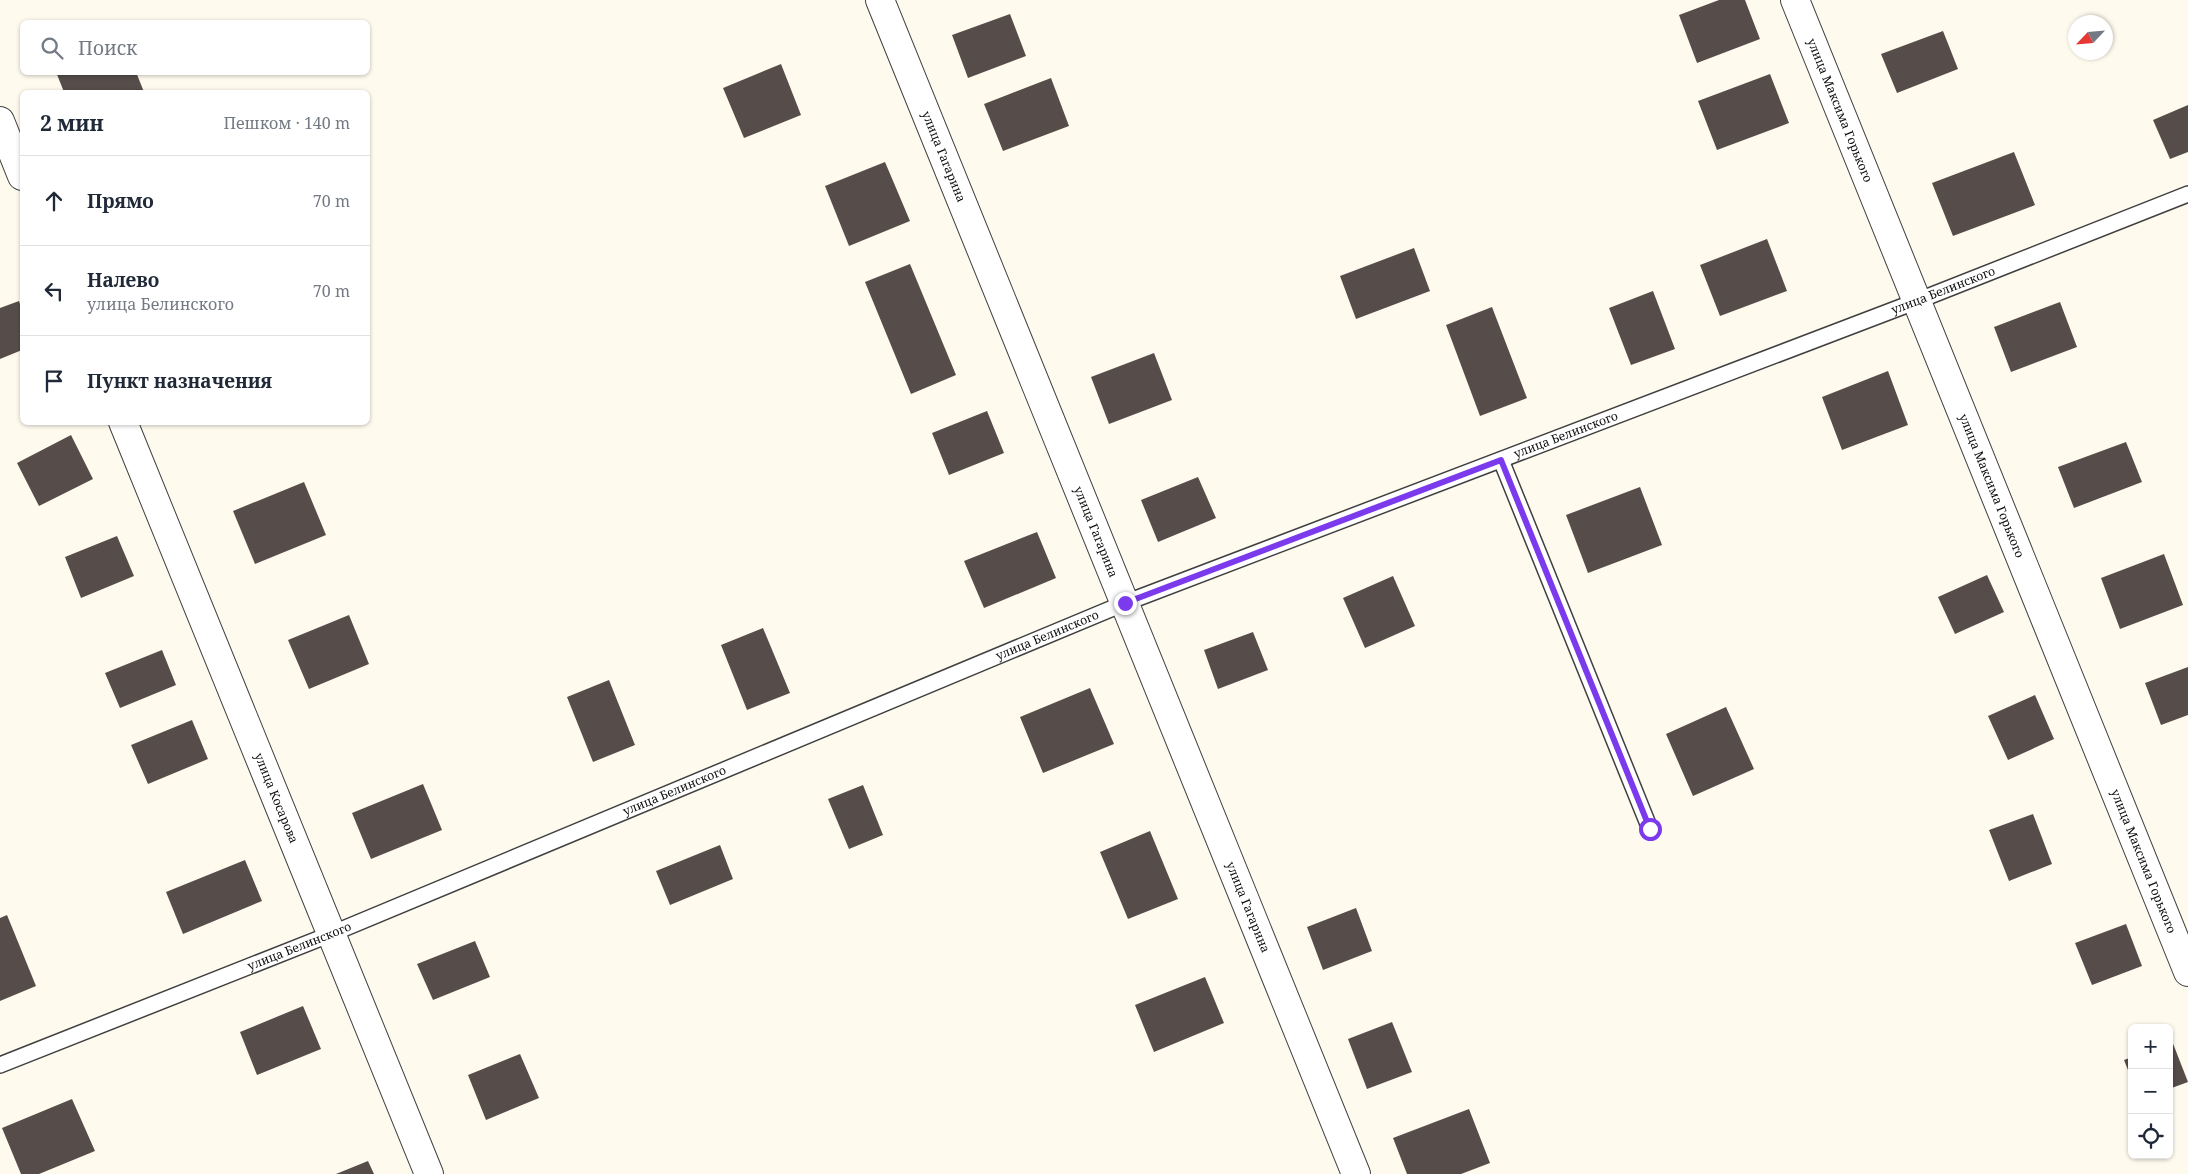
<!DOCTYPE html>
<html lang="ru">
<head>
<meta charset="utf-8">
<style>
  :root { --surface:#fff; --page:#f2f2f3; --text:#1f2937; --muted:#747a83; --line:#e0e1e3 }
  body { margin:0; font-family:"Noto Serif",serif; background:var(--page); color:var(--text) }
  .controls { position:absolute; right:15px; bottom:15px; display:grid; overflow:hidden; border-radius:8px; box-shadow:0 1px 4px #0004 }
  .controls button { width:45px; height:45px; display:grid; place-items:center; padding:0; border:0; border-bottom:1px solid var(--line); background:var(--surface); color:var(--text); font:25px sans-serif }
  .compass { position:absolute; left:2068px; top:15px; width:45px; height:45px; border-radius:50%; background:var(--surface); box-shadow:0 1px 4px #0004; rotate:244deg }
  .stop { position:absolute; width:15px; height:15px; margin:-11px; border:4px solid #7c3aed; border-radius:50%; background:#fff }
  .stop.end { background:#7c3aed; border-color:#fff; box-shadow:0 1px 5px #0008 }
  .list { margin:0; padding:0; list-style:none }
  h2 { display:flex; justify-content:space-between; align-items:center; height:65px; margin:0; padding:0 20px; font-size:21px }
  h2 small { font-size:16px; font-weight:400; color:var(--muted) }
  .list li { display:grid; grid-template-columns:32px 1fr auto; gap:15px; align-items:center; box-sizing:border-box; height:90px; padding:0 20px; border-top:1px solid var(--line) }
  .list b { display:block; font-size:19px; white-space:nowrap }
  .list p { margin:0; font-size:16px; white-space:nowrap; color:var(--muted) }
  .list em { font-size:16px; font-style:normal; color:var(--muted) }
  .icon { flex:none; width:28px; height:28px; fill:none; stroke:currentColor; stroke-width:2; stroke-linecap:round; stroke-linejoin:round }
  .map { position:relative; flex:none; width:2188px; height:1174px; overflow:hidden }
  .search { position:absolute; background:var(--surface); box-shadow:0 1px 4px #0004; left:20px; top:20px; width:350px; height:55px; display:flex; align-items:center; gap:12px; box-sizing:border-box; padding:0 18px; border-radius:8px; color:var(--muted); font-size:19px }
  .panel { position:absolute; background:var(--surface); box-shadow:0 1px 4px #0004; left:20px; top:90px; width:350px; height:335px; border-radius:8px }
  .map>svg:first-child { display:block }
  .building { fill:#564d4a }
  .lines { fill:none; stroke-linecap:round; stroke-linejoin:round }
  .lane-casing { stroke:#404040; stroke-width:18 }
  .street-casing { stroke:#404040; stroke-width:30 }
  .lane { stroke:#fff; stroke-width:15 }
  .street { stroke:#fff; stroke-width:28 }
  .route { stroke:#7c3aed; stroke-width:6 }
  .labels { text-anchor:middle; stroke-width:5; stroke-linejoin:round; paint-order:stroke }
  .street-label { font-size:12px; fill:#0d0d0d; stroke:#fff }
</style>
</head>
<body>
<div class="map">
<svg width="2188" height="1174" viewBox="0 0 2188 1174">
  <rect width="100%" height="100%" fill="#fffaee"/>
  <path class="building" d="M1719 0H1745L1760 39 1697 63 1679 15Z
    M1010 14 1026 56 968 78 952 35Z
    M1943 31 1958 69 1897 93 1881 54Z
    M781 64 801 115 744 138 723 88Z
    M56 72H136L144 92H64Z
    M1770 74 1789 123 1717 150 1698 101Z
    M1051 78 1069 126 1003 151 984 104Z
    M2188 105V152L2170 159 2153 120Z
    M2014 152 2035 205 1953 236 1932 183Z
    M885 162 910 221 849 246 825 186Z
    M1767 239 1787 291 1720 316 1700 265Z
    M1414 248 1430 291 1356 319 1340 276Z
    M910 264 956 375 911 394 865 282Z
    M1653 291 1675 349 1631 365 1609 308Z
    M19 301 22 310V350L0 359V308Z
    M2060 302 2077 347 2011 372 1994 327Z
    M1492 307 1527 398 1480 416 1446 325Z
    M1154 353 1172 400 1109 424 1091 377Z
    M1888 371 1908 425 1842 450 1822 397Z
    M987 411 1004 453 949 475 932 433Z
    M71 435 93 479 39 506 17 463Z
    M2126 442 2142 482 2074 508 2058 467Z
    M1198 477 1216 518 1158 542 1141 500Z
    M304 482 326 535 255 564 233 511Z
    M1640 487 1662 545 1588 573 1566 515Z
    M1037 532 1056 578 984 608 964 561Z
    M117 536 134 576 81 598 65 557Z
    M2164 554 2183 605 2120 629 2101 578Z
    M1987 575 2004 612 1955 634 1938 597Z
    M1393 576 1415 626 1365 648 1343 598Z
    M349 615 369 664 309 689 288 640Z
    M763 628 790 693 747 710 721 645Z
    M1253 632 1268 670 1218 689 1204 650Z
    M162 650 176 685 120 708 105 673Z
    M2188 667V715L2161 725 2145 683Z
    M609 680 635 745 593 762 567 697Z
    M1090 688 1114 744 1043 773 1020 717Z
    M2035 695 2054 739 2008 760 1988 716Z
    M1726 707 1754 769 1693 796 1666 734Z
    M192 720 208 759 148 784 131 745Z
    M423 784 442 830 371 859 352 813Z
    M863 785 883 835 849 849 828 799Z
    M2033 814 2052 864 2009 881 1989 830Z
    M1150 831 1178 899 1128 919 1100 852Z
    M720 845 733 879 670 905 656 871Z
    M245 860 262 901 183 934 166 892Z
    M1356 908 1372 951 1323 970 1307 927Z
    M7 915 36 986 0 1001V918Z
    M2126 924 2142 966 2092 985 2075 943Z
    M475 941 490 977 433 1000 417 964Z
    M1205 977 1224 1023 1154 1052 1135 1005Z
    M303 1006 321 1049 257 1075 240 1032Z
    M1392 1022 1412 1072 1367 1089 1348 1039Z
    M2172 1041 2188 1082 2169 1089V1043Z
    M520 1054 539 1098 486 1120 468 1075Z
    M2132 1057V1080L2124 1060Z
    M72 1099 95 1151 39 1174H21L2 1128Z
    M1469 1109 1490 1163 1461 1174H1407L1393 1138Z
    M368 1161 374 1174H336Z"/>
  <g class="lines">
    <defs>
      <g id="lane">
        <path d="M1501 460 1650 829"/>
        <path id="s1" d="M0 1065 331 934 1125 603 1917 301 2188 194"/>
      </g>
      <g id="street">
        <path id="s2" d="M880 0 1356 1174"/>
        <path id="s3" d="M1795 0 2188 972"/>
        <path d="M0 121 22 176"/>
        <path id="s4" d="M123 422 429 1174"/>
      </g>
    </defs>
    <use href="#lane" class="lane-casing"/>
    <use href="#street" class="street-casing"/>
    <use href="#lane" class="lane"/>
    <use href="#street" class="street"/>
  </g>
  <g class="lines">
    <path class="route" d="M1125 603 1501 460 1650 829"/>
  </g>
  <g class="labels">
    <g class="street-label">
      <text dy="4" stroke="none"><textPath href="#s3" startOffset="119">улица Максима Горького</textPath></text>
      <text dy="4" stroke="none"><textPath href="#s2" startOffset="169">улица Гагарина</textPath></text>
      <text dy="4" stroke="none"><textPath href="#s1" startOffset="2092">улица Белинского</textPath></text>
      <text dy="4" stroke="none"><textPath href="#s1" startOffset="1688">улица Белинского</textPath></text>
      <text dy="4" stroke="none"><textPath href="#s3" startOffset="524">улица Максима Горького</textPath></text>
      <text dy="4" stroke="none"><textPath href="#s2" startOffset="574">улица Гагарина</textPath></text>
      <text dy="4" stroke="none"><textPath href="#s1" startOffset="1132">улица Белинского</textPath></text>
      <text dy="4" stroke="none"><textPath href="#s1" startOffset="728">улица Белинского</textPath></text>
      <text dy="4" stroke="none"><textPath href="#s4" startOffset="406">улица Косарова</textPath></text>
      <text dy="4" stroke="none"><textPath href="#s3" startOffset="929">улица Максима Горького</textPath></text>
      <text dy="4" stroke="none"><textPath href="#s2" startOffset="979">улица Гагарина</textPath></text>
      <text dy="4" stroke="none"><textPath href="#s1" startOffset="322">улица Белинского</textPath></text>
    </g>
  </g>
</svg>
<div class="controls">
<button>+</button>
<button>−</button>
<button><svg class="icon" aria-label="locate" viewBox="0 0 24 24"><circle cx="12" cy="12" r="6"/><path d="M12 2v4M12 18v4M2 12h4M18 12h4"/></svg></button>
</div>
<svg class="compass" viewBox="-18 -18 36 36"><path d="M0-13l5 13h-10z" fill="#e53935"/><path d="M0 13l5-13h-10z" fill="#747a83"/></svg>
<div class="stop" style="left:1650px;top:829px"></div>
<div class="stop end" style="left:1125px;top:603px"></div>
<div class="search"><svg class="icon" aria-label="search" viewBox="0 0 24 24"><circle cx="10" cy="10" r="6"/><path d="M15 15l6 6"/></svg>Поиск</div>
<section class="panel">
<h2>2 мин<small>Пешком · 140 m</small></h2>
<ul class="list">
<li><svg class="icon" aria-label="ahead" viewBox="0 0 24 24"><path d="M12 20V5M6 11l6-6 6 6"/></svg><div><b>Прямо</b></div><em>70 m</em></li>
<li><svg class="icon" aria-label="left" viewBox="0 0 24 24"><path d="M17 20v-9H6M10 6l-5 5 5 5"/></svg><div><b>Налево</b><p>улица Белинского</p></div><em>70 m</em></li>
<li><svg class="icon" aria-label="arrive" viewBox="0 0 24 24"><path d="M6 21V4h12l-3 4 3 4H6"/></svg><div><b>Пункт назначения</b></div></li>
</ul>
</section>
</div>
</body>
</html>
